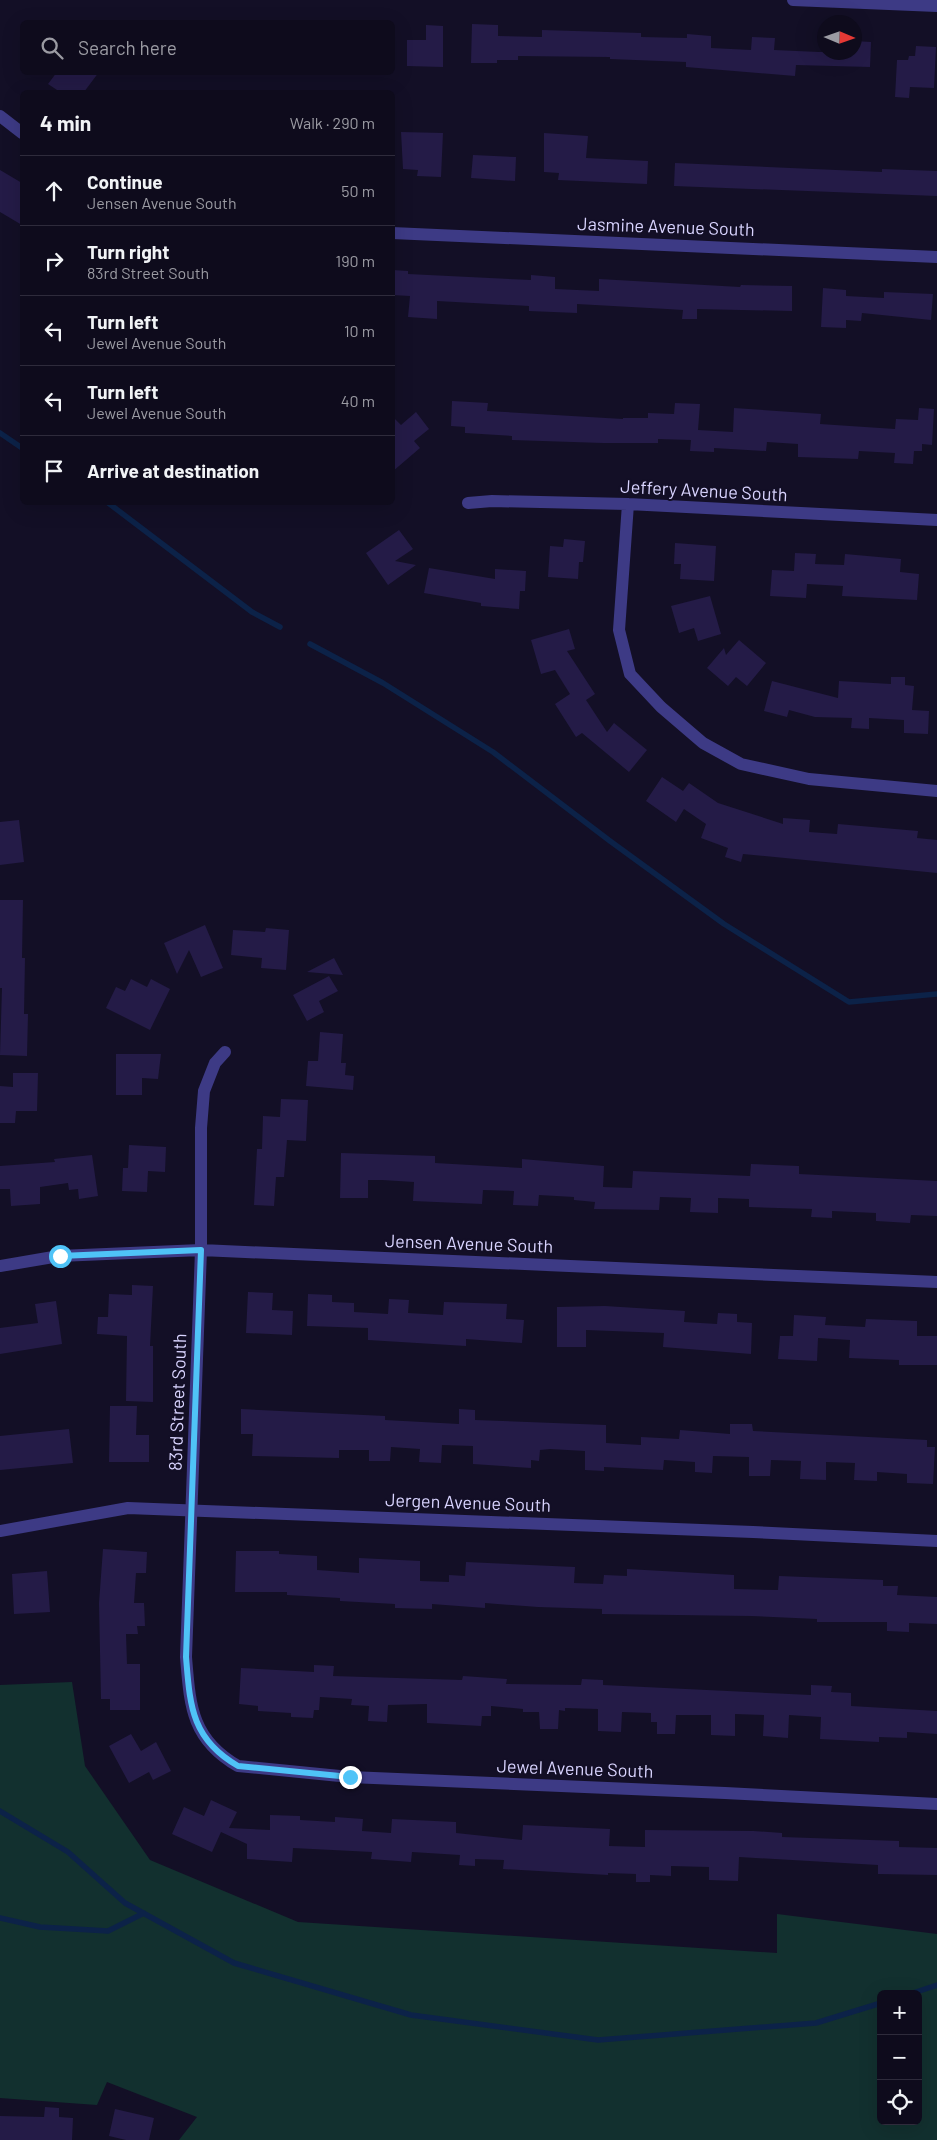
<!DOCTYPE html>
<html lang="en">
<head>
<meta charset="utf-8">
<style>
  :root { --surface:#0e0b1c; --page:#171425; --text:#f1f3f6; --muted:#9b9ba3; --line:#2e2b3b }
  body { margin:0; font-family:Barlow,sans-serif; background:var(--page); color:var(--text) }
  .controls { position:absolute; right:15px; bottom:15px; display:grid; overflow:hidden; border-radius:8px; box-shadow:0 5px 20px #0002 }
  .controls button { width:45px; height:45px; display:grid; place-items:center; padding:0; border:0; border-bottom:1px solid var(--line); background:var(--surface); color:var(--text); font:25px sans-serif }
  .compass { position:absolute; left:817px; top:15px; width:45px; height:45px; border-radius:50%; background:var(--surface); box-shadow:0 5px 20px #0002; rotate:92deg }
  .stop { position:absolute; width:15px; height:15px; margin:-11px; border:4px solid #4fc3f7; border-radius:50%; background:#fff }
  .stop.end { background:#4fc3f7; border-color:#fff; box-shadow:0 1px 5px #0008 }
  .list { margin:0; padding:0; list-style:none }
  h2 { display:flex; justify-content:space-between; align-items:center; height:65px; margin:0; padding:0 20px; font-size:21px }
  h2 small { font-size:16px; font-weight:400; color:var(--muted) }
  .list li { display:grid; grid-template-columns:32px 1fr auto; gap:15px; align-items:center; box-sizing:border-box; height:70px; padding:0 20px; border-top:1px solid var(--line) }
  .list b { display:block; font-size:19px; white-space:nowrap }
  .list p { margin:0; font-size:16px; white-space:nowrap; color:var(--muted) }
  .list em { font-size:16px; font-style:normal; color:var(--muted) }
  .icon { flex:none; width:28px; height:28px; fill:none; stroke:currentColor; stroke-width:2; stroke-linecap:round; stroke-linejoin:round }
  .map { position:relative; flex:none; width:937px; height:2140px; overflow:hidden }
  .search { position:absolute; background:var(--surface); box-shadow:0 5px 20px #0002; left:20px; top:20px; width:375px; height:55px; display:flex; align-items:center; gap:12px; box-sizing:border-box; padding:0 18px; border-radius:8px; color:var(--muted); font-size:19px }
  .panel { position:absolute; background:var(--surface); box-shadow:0 5px 20px #0002; left:20px; top:90px; width:375px; height:415px; border-radius:8px }
  .map>svg:first-child { display:block }
  .green { fill:#12302f; fill-rule:evenodd }
  .lines { fill:none; stroke-linecap:round; stroke-linejoin:round }
  .stream { stroke:#0c2248; stroke-width:5.5 }
  .building { fill:#241b47 }
  .street { stroke:#3d3a85; stroke-width:12 }
  .route { stroke:#4fc3f7; stroke-width:6 }
  .labels { text-anchor:middle; stroke-width:4; stroke-linejoin:round; paint-order:stroke }
  .street-label { font-size:18px; fill:#d9d4ff; stroke:#130f26 }
</style>
</head>
<body>
<div class="map">
<svg width="937" height="2140" viewBox="0 0 937 2140">
  <rect width="100%" height="100%" fill="#130f26"/>
  <path class="green" d="M72 1682 85 1766 150 1860 298 1922 777 1953V1914L937 1934V2140H179L197 2117 107 2082 97 2105 0 2098V1685ZM881 1994H918V2121H881Z"/>
  <g class="lines">
    <path class="stream" d="M0 433 22 448
      M107 502 252 612 280 627
      M310 644 383 683 493 752 610 841 724 924 849 1002 937 994
      M0 1811 68 1852 125 1903 234 1963 411 2015 598 2040 816 2023 881 2003
      M0 1918 40 1927 108 1931 144 1913
      M910 1994 937 1985"/>
  </g>
  <path class="building" d="M472 24 498 25V36L542 37V30L641 33V37L687 38V34L711 36V48L751 50 752 37 775 38 774 50 819 52H854V41L871 42 870 67 796 65 795 76 686 67V62L610 59V57L518 56V60H497V63H471Z
    M426 25 443 26V67L407 66V40H426Z
    M916 46 936 47 934 88 910 87 909 98 895 97 897 60H908L909 56H915Z
    M57 72H99L84 92H60L48 84Z
    M401 132 443 133 441 177 417 176 418 170 403 169Z
    M544 133 588 136 586 158 648 161 647 184 558 180 559 173 544 172Z
    M473 155 516 157 515 181 471 178Z
    M675 163 882 172V169L937 171V196L674 186Z
    M0 170 22 183V225L0 212Z
    M392 270 408 271V274L531 280V275L555 277V289L599 291V279L740 287 741 285 792 286V311L697 309V319H682L683 310 667 309 577 304V313L529 311V306L437 301V319L408 317 410 296 392 295Z
    M823 288 846 290V296L884 298V292L933 294 931 320 862 313 861 321 846 320V328L821 327Z
    M452 401 488 403 487 411 623 419V418H648V413L674 414 675 403 700 404 698 430 733 432 734 408 821 414 820 424 895 429 896 419 918 420 919 408 934 409 932 445 922 444V451H914L913 464 894 463 895 453 859 451 858 459 798 457V444L767 442 766 451 714 448V452L690 451 691 440 658 439V443H603L512 440V436L465 433V427L451 426Z
    M416 412 429 429 414 441 420 448 392 472V416L401 425Z
    M399 530 413 549 395 561 416 565 388 585 366 553Z
    M564 539 585 541 583 562H579L578 579 548 577 550 546 563 547Z
    M675 543 716 546 714 581 680 579 681 564H674Z
    M795 553 816 554 815 564 844 565 845 554 901 559 900 572 919 574 917 600 842 596 843 586 807 584 806 598 770 596 772 570 794 571Z
    M429 568 495 579V569L526 571 525 591H520L519 609 481 606V603L424 593Z
    M710 596 721 634 698 641 694 628 679 633 671 606Z
    M569 629 575 649 567 651 595 694 586 700 607 732 614 723 647 750 629 772 582 733 576 737 555 704 570 694 555 670 541 674 531 640Z
    M739 640 766 663 747 686 736 677 728 686 707 668 724 648 726 655Z
    M891 677H905V685L914 686 912 710 929 711 928 734 904 733V720L869 718V729L851 728 852 718 815 717 789 710 787 717 764 711 772 681 838 698 839 681 891 684Z
    M662 777 683 791 689 783 718 803 783 824V818L810 820 809 832 837 834 838 824 918 831 917 838 937 840V873L743 854 741 862 725 857 728 848 701 838 706 824 684 809 676 822 646 801Z
    M19 820 24 862 0 865V822Z
    M0 900H23L22 958H25L24 1014H28L27 1056 0 1055 2 988H0Z
    M205 925 223 968 201 977 189 950 177 974 164 943Z
    M266 928 289 930 286 970 261 968 262 958 231 955 233 930 265 932Z
    M334 958 343 975 307 972Z
    M329 976 338 991 319 1001 324 1012 307 1021 293 995Z
    M131 979 147 987 151 979 170 989 150 1030 106 1008 116 987 125 991Z
    M320 1032 343 1034 341 1063H346L345 1075 354 1076 353 1090 306 1086 308 1061H318Z
    M116 1054H161L158 1079 142 1078V1095H116Z
    M13 1073H38L37 1111H16L15 1123H0V1086L13 1087Z
    M281 1099 308 1100 306 1141 287 1140 284 1177H276L274 1206 254 1205 257 1149H262L263 1116 280 1117Z
    M129 1145 166 1147 165 1172 148 1171 147 1192 122 1191 123 1168H128Z
    M341 1153 435 1156V1163L522 1168V1159L604 1166 603 1187 632 1188 633 1171 750 1176 751 1164 799 1166V1174L937 1181V1216L911 1215 910 1223 876 1221V1213L832 1211V1218L811 1217 812 1209 749 1207V1199L718 1198V1213L690 1212 691 1198 660 1197 659 1210 594 1209 595 1202 574 1200V1197L539 1195 538 1206 513 1205 514 1191 483 1190 482 1204 413 1201 414 1182 382 1180H368V1198H340Z
    M92 1155 98 1196 79 1199 78 1189 69 1190 68 1183 40 1187V1204L11 1206 10 1189H0V1166L55 1162 54 1159Z
    M132 1285 153 1286 150 1346H153V1402L126 1401 127 1336 97 1334 98 1317H108L109 1294 132 1295Z
    M248 1292 273 1293 272 1310 293 1311 292 1335 246 1333Z
    M308 1294 332 1295V1302L354 1303V1312L388 1314 389 1299 409 1300 408 1313 443 1315 444 1302 507 1304 506 1319 524 1320 522 1343 466 1339V1346L368 1340V1328L307 1326Z
    M56 1301 62 1344 0 1354V1328L38 1323 35 1304Z
    M605 1306 685 1311 684 1322 717 1324 718 1313 737 1314V1322L752 1323 751 1354 663 1347 664 1333 586 1330V1347H557V1307Z
    M794 1315 826 1317 825 1325 865 1327 866 1319 917 1321V1336H937V1365H899V1360L849 1358 850 1340 818 1338 817 1361 778 1359 780 1336H793Z
    M110 1406H137L136 1435H149V1462H109Z
    M241 1409 385 1416V1420L459 1424V1409L475 1410V1420L606 1425V1443L641 1445V1437L679 1439 680 1430 730 1434V1424H752L753 1431 927 1440V1447H935L933 1484 907 1483V1474L877 1472V1481L854 1480 855 1463 826 1462V1480L800 1479 801 1461 771 1460 770 1476H749V1457L713 1456 712 1473 695 1472V1462L664 1460 663 1470 604 1467V1471L585 1470V1451L550 1449 540 1450 539 1461 531 1460V1468L473 1464V1446L442 1445 441 1463 419 1462 420 1449 391 1447 390 1461H369V1450H339V1458L252 1456 253 1434H241Z
    M69 1429 73 1463 0 1470V1436Z
    M103 1549 147 1552 146 1573H136L134 1603H144L145 1626H137L138 1634H126L127 1664H140V1710H110V1699H101L99 1603Z
    M236 1551H279V1554L317 1556V1570L359 1573V1558L420 1561V1581L449 1582V1575L465 1576 466 1562 575 1567 574 1583 603 1584 604 1575 627 1576V1569L734 1575V1589L778 1590 779 1576 883 1580V1586H898L897 1595 937 1597V1624L909 1623V1632L887 1631V1622H817V1619L751 1616 602 1614V1609L538 1607 485 1603V1608L432 1604V1609L395 1608V1604L340 1601V1598L287 1595V1592H235Z
    M47 1571 50 1612 14 1614 12 1574Z
    M314 1665 334 1666 333 1676 462 1680 463 1676 507 1679 506 1684 581 1685 582 1679 603 1680V1685L811 1695V1685L832 1686 831 1692 851 1693V1706L937 1711V1734L907 1732V1738L879 1737V1742L820 1739 821 1717 789 1715 788 1738 763 1736 764 1715 735 1714V1736L711 1735V1715H676L675 1734H657V1722H651V1713L622 1712 621 1732 598 1731V1709L565 1708V1711L559 1710 558 1729H540L539 1712H523V1709L491 1706V1716H482L481 1726 427 1723V1704L388 1705 387 1722 368 1721 369 1706 351 1705 352 1699 320 1697 319 1710H314L313 1718 291 1717V1713L258 1711V1706L239 1704 241 1668 314 1672Z
    M131 1734 141 1751 156 1742 171 1771 153 1780 149 1772 129 1783 109 1746Z
    M211 1800 237 1812 229 1828 270 1830V1815L300 1816V1820L335 1822V1817L363 1819 362 1831 391 1833 392 1819 456 1822V1833L522 1840 523 1825 610 1829 609 1846 645 1847V1830L753 1831 782 1833V1837L899 1841V1847L937 1848V1875L878 1874V1865L739 1857 738 1881 709 1880V1867L671 1866V1876L650 1875V1882H636V1874L608 1873V1875L503 1869 504 1860 475 1859V1866L459 1865 460 1855 412 1852 411 1862 371 1859 372 1852 293 1848 292 1862 247 1859V1844L221 1832 212 1852 172 1834 184 1807 204 1816Z
    M45 2107 59 2108V2117L73 2118 72 2140H0V2116L44 2117Z
    M115 2109 154 2118 149 2140H126L109 2136Z"/>
  <g class="lines">
    <path class="street" d="M793 0 937 6
      M0 116 22 133
      M392 233 937 257
      M468 503 492 501 628 504 937 520
      M628 504 619 630 630 674 661 707 703 743 741 764 809 779 937 791
      M225 1052 215 1063 204 1091 201 1128V1250L186 1657C190 1705 191 1739 238 1766L350 1777 725 1793 937 1804
      M0 1266 59 1256 201 1250 937 1282
      M0 1531 128 1508 753 1532 937 1541"/>
  </g>
  <g class="lines">
    <path class="route" d="M60 1256 201 1250 186 1657C190 1705 191 1739 238 1766L350 1777"/>
  </g>
  <g class="labels">
    <g class="street-label">
      <text transform="translate(666 227) rotate(2)" y="6">Jasmine Avenue South</text>
      <text transform="translate(704 491) rotate(3)" y="6">Jeffery Avenue South</text>
      <text transform="translate(469 1244) rotate(2)" y="6">Jensen Avenue South</text>
      <text transform="translate(178 1402) rotate(-88)" y="6">83rd Street South</text>
      <text transform="translate(468 1503) rotate(2)" y="6">Jergen Avenue South</text>
      <text transform="translate(575 1769) rotate(2)" y="6">Jewel Avenue South</text>
    </g>
  </g>
</svg>
<div class="controls">
<button>+</button>
<button>−</button>
<button><svg class="icon" aria-label="locate" viewBox="0 0 24 24"><circle cx="12" cy="12" r="6"/><path d="M12 2v4M12 18v4M2 12h4M18 12h4"/></svg></button>
</div>
<svg class="compass" viewBox="-18 -18 36 36"><path d="M0-13l5 13h-10z" fill="#e53935"/><path d="M0 13l5-13h-10z" fill="#9b9ba3"/></svg>
<div class="stop" style="left:60px;top:1256px"></div>
<div class="stop end" style="left:350px;top:1777px"></div>
<div class="search"><svg class="icon" aria-label="search" viewBox="0 0 24 24"><circle cx="10" cy="10" r="6"/><path d="M15 15l6 6"/></svg>Search here</div>
<section class="panel">
<h2>4 min<small>Walk · 290 m</small></h2>
<ul class="list">
<li><svg class="icon" aria-label="ahead" viewBox="0 0 24 24"><path d="M12 20V5M6 11l6-6 6 6"/></svg><div><b>Continue</b><p>Jensen Avenue South</p></div><em>50 m</em></li>
<li><svg class="icon" aria-label="right" viewBox="0 0 24 24"><path d="M7 20v-9h11M14 6l5 5-5 5"/></svg><div><b>Turn right</b><p>83rd Street South</p></div><em>190 m</em></li>
<li><svg class="icon" aria-label="left" viewBox="0 0 24 24"><path d="M17 20v-9H6M10 6l-5 5 5 5"/></svg><div><b>Turn left</b><p>Jewel Avenue South</p></div><em>10 m</em></li>
<li><svg class="icon" aria-label="left" viewBox="0 0 24 24"><path d="M17 20v-9H6M10 6l-5 5 5 5"/></svg><div><b>Turn left</b><p>Jewel Avenue South</p></div><em>40 m</em></li>
<li><svg class="icon" aria-label="arrive" viewBox="0 0 24 24"><path d="M6 21V4h12l-3 4 3 4H6"/></svg><div><b>Arrive at destination</b></div></li>
</ul>
</section>
</div>
</body>
</html>
